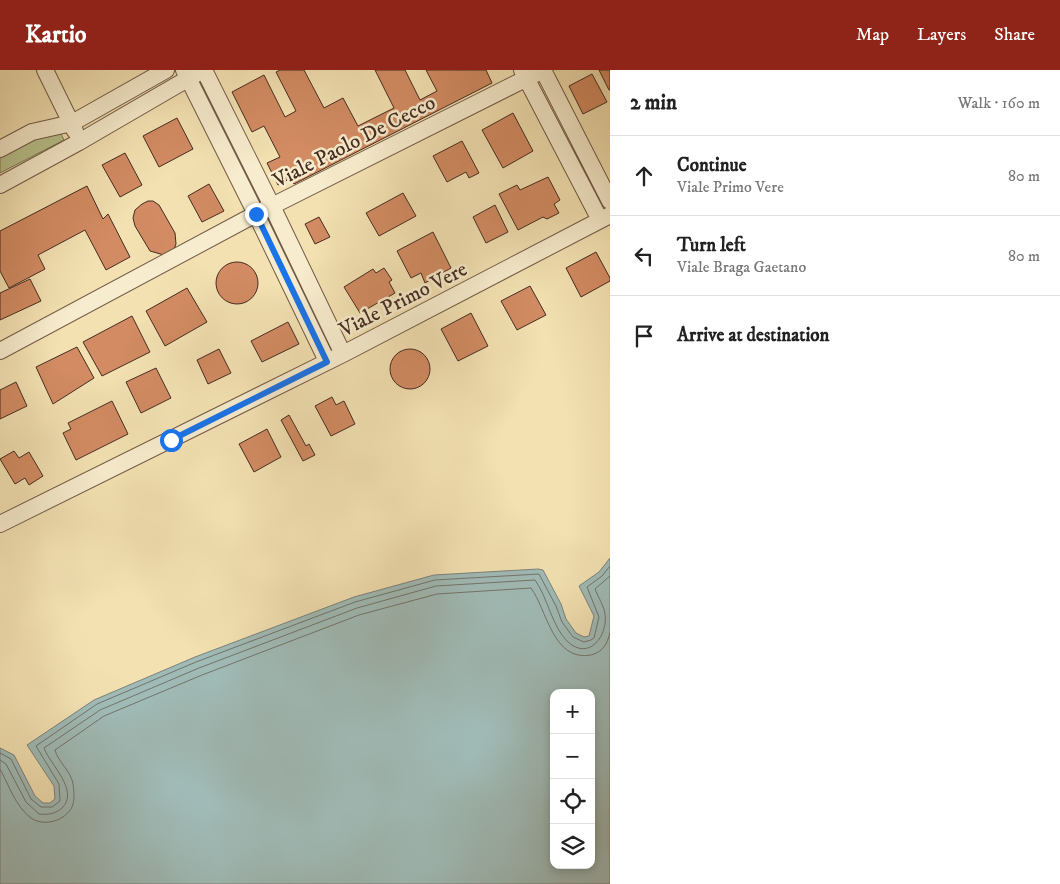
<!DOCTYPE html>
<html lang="en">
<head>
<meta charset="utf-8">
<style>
  :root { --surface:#fff; --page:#f2f2f2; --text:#222; --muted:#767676; --line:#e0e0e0; --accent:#8f2418 }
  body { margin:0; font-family:"IM FELL DW Pica",serif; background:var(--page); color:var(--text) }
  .controls { position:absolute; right:15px; bottom:15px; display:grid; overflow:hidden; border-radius:10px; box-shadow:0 2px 8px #0003 }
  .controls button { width:45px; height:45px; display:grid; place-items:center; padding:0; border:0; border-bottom:1px solid var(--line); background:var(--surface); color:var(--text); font:25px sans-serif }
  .stop { position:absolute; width:15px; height:15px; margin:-11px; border:4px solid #1a73e8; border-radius:50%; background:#fff }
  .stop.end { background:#1a73e8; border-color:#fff; box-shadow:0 1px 5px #0008 }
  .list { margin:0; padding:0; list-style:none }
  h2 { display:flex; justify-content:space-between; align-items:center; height:65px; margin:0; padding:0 20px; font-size:21px }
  h2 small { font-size:16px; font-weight:400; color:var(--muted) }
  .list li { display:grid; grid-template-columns:32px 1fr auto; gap:15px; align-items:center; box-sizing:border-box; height:80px; padding:0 20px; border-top:1px solid var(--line) }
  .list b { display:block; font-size:19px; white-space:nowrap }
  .list p { margin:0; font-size:16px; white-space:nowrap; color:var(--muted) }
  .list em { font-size:16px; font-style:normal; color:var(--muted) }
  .icon { flex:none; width:28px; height:28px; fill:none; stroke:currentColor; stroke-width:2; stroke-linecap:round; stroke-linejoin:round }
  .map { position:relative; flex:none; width:610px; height:814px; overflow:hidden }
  header { display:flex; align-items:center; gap:30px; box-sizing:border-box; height:70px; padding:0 25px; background:var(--accent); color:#fff }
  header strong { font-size:24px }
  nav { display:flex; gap:28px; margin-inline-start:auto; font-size:18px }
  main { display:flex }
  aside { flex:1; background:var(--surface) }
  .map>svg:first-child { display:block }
  .green { fill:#b8c38e; stroke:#7e7858 }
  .water { fill:#a0bbb7; stroke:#7c827b; fill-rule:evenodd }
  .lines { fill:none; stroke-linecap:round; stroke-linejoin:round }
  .shore { stroke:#72746c; stroke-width:1 }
  .building { fill:#d28b62; stroke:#452c22 }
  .minor-casing { stroke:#705946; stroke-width:18 }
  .minor { stroke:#f7eccd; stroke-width:16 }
  .route { stroke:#1a73e8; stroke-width:6 }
  .labels { text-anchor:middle; stroke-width:5; stroke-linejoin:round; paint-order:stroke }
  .street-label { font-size:21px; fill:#452c22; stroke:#f7eccd }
</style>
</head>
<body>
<header>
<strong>Kartio</strong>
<nav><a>Map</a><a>Layers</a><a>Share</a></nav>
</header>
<main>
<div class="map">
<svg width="610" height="814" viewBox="0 0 610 814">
  <rect width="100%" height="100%" fill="#f3e1b2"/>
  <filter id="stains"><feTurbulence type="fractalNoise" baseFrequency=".004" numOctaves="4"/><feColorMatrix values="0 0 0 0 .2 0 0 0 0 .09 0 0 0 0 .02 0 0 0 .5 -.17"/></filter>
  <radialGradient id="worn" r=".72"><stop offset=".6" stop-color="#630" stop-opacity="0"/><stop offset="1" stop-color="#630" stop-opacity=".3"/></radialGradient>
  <path class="green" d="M58 58 64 70 0 103V81Z"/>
  <path class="water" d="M610 488V814H0V678L14 685 35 726 43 733H50L55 729 54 716 27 675 94 630 195 587 354 527 434 505 538 499 543 500 561 534 566 549 576 563 584 567 589 566 594 546 579 516 599 502ZM554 623H591V795H554Z"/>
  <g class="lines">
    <path class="shore" d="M0 683 11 689 31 729 41 737H52L60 731 59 714 36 676 97 634 196 592 355 532 435 510 539 504 556 536 562 552 573 567 584 572 591 570 594 568 599 547 587 517 602 506 610 496
      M0 690 6 694 26 732 39 744C48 745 55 744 62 738 80 721 49 693 44 678L100 640 199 598 357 538 436 516 535 510C548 528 552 557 568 572 589 591 608 566 605 544 604 536 598 527 595 519L610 506
      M0 699C9 715 15 736 31 748 44 757 65 751 72 737 75 730 74 721 73 714 71 701 58 692 55 680L104 646 202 605 359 545 437 524 531 518C547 540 553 592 591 585 603 582 607 574 610 563"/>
  </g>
  <path class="building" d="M280 0H304L324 38 343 28 358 56 394 38 375 0H405L420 30 437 21 426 0H486L492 13 294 114 291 108 278 115 267 93 280 87 264 56 252 62 232 22 264 5 285 47 296 41 276 2Z
    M599 0H610V20H609Z
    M592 4 607 32 583 44 569 16Z
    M513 43 533 81 503 98 482 60Z
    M177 48 193 79 159 97 143 66Z
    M462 71 479 103 469 108 466 102 447 112 433 86Z
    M125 83 142 115 120 127 102 95Z
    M548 107 560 130 554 134 559 143 547 149 543 147 518 160 499 124 517 115 520 120Z
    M209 114 224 141 202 152 188 126Z
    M87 116 103 149 108 144 130 187 106 200 85 160 38 185 45 199 9 218 0 201V161Z
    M403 123 416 146 379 166 366 143Z
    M148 131H153L159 135 175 163 176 174 174 179 164 185 150 181 135 156 133 148 135 140 142 134Z
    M495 135 508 162 486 173 473 147Z
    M319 147 330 167 315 174 305 154Z
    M433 162 451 198 425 213 421 203 411 208 397 181Z
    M596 182 610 208V211L581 227 566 198Z
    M216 213a21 21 0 1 1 42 0a21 21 0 1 1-42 0Z
    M384 198 392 210 389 212 395 223 360 243 344 217 373 199 376 203Z
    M30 209 41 231 0 250V223Z
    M530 216 546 245 517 260 501 231Z
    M187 218 207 252 165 276 146 241Z
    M471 243 488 276 458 291 441 259Z
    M132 246 150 282 102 306 83 272Z
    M288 252 299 274 262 292 251 271Z
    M77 277 94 308 53 334 36 297Z
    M219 279 231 303 208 314 197 290Z
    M390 299a20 20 0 1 1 40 0a20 20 0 1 1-40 0Z
    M156 298 171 328 141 343 126 312Z
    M16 312 27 336 0 349V320Z
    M332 327 336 335 344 331 355 354 331 366 315 336Z
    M112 331 128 364 76 390 63 363 71 359 68 353Z
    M289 345 306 376 309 374 315 385 303 391 281 350Z
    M267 359 281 387 254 402 239 374Z
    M14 381 19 388 29 382 43 406 29 415 25 408 15 414 0 389Z"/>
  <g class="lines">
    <defs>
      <path id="minor" d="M45 0 75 61
        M184 0 256 144 327 291
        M204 0 272 136 343 284
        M522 0 600 150
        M543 0 610 131
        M0 79 32 62 72 53 166 0
        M0 115 79 72 196 4
        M0 281 256 144 543 0
        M0 454 343 284 610 145"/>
    </defs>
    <use href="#minor" class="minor-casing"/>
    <use href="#minor" class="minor"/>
  </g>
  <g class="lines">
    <path class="route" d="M171 370 327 292 256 144"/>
  </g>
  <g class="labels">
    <g class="street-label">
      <text transform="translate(354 71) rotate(-27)" y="7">Viale Paolo De Cecco</text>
      <text transform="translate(403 229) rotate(-27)" y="7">Viale Primo Vere</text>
    </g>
  </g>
  <rect width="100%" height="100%" filter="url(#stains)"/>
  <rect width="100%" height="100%" fill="url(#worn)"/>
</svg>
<div class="controls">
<button>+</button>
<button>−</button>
<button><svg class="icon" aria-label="locate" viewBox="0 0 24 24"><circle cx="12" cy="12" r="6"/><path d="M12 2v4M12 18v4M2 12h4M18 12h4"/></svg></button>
<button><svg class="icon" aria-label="layers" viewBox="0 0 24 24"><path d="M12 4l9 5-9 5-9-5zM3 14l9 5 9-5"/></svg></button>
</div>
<div class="stop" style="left:171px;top:370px"></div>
<div class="stop end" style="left:256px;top:144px"></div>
</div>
<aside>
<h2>2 min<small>Walk · 160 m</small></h2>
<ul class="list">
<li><svg class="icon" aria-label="ahead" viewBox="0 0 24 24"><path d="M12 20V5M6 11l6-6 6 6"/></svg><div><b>Continue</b><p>Viale Primo Vere</p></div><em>80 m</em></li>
<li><svg class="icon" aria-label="left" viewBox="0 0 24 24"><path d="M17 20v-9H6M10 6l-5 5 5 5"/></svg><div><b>Turn left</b><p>Viale Braga Gaetano</p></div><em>80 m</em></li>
<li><svg class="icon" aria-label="arrive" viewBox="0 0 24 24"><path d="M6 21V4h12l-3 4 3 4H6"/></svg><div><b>Arrive at destination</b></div></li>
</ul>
</aside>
</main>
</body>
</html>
